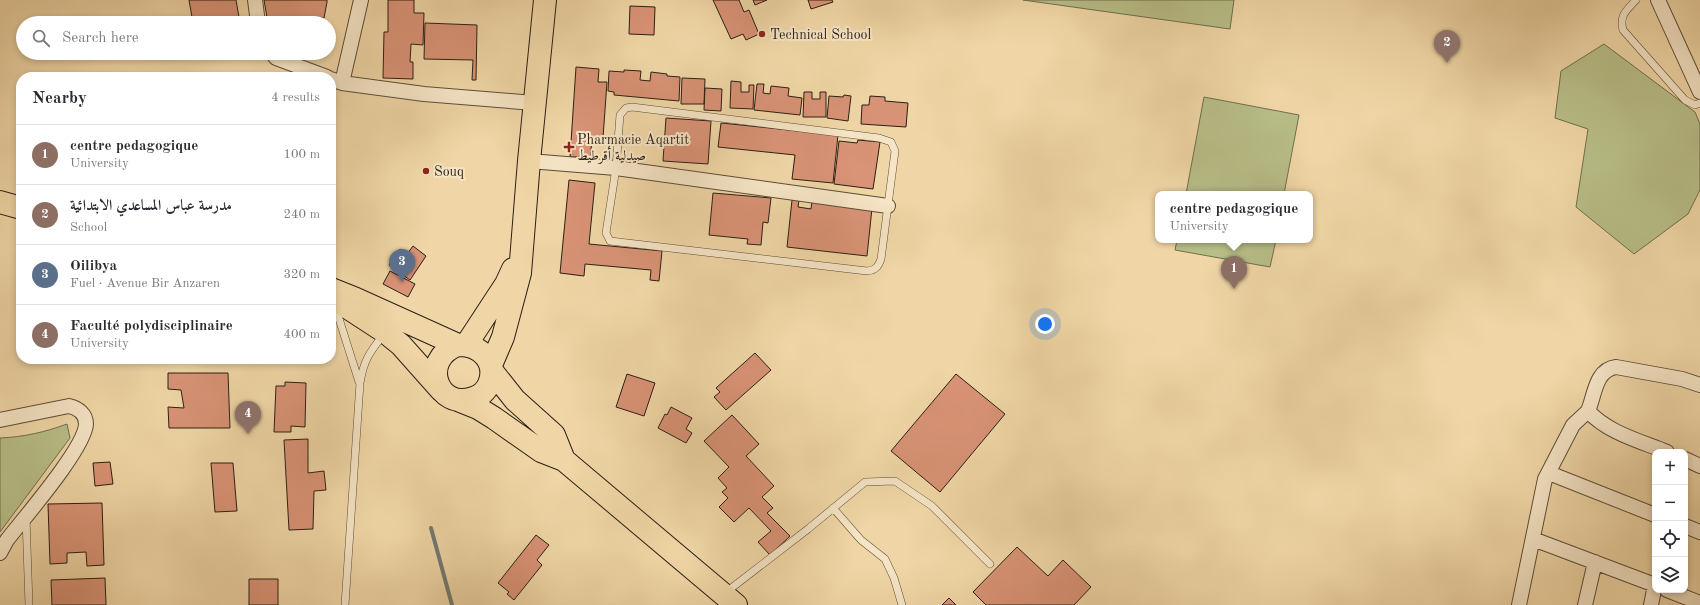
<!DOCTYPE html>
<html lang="en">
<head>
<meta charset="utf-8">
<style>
  :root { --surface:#fff; --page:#f7f7f7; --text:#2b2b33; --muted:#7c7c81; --line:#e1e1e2; --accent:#8f2418 }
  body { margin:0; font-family:"Old Standard TT",Amiri,serif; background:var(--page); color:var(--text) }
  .controls { position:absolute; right:12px; bottom:12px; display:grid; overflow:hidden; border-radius:8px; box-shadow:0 2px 6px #0003 }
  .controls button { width:36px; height:36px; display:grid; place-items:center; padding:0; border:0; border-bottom:1px solid var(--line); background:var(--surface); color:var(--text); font:20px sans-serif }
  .you { position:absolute; left:1045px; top:324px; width:14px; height:14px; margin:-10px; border:3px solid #fff; border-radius:50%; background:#1a73e8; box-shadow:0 0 0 6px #1a73e833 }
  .badge { display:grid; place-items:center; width:26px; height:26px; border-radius:50%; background:var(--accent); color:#fff; font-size:13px; font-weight:700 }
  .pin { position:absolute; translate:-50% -33px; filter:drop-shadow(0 1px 2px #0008) }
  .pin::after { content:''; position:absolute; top:21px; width:14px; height:12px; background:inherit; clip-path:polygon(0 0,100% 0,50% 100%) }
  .popup { position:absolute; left:1155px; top:191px; width:158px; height:52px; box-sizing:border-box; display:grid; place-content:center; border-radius:8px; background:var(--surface); filter:drop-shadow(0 1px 3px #0005); font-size:13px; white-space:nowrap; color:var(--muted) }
  .popup b { font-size:15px; color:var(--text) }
  .popup::after { content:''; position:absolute; left:50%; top:100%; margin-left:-8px; border:8px solid transparent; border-top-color:var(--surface) }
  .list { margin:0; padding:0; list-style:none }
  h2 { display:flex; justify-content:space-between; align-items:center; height:52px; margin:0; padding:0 16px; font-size:17px }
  h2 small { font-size:13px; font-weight:400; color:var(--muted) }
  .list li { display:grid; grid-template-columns:26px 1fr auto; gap:12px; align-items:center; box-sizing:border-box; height:60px; padding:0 16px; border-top:1px solid var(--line) }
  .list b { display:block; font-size:15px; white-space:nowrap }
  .list p { margin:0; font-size:13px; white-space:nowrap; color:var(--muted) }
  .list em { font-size:13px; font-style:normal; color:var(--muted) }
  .icon { flex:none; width:22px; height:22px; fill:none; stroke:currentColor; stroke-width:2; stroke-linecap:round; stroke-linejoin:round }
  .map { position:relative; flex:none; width:1700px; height:605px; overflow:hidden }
  .search { position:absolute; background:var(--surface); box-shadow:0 2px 6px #0003; left:16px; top:16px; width:320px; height:44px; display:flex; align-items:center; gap:10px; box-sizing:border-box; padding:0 14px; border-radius:22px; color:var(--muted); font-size:15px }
  .panel { position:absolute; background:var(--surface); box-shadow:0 2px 6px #0003; left:16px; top:72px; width:320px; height:292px; border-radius:16px }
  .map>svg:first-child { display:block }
  .green { fill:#b8be88; stroke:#716e4e }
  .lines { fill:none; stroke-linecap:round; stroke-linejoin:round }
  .stream { stroke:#717a74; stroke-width:4 }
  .building { fill:#d99376; stroke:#2a1f15 }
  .service-casing { stroke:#5c4d39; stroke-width:8 }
  .minor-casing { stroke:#5c4d39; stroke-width:16 }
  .primary-casing { stroke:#2a1f15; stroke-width:24 }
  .trunk-casing { stroke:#2a1f15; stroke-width:24 }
  .service { stroke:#f5e4c5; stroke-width:7 }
  .minor { stroke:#f5e4c5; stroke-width:14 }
  .primary { stroke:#f0d6a6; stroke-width:22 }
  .trunk { stroke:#f0d6a6; stroke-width:22 }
  .poi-dot { fill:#8f2418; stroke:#f5e4c5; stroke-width:1.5 }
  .labels { text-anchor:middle; stroke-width:4; stroke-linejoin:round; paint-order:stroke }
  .poi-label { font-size:14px; fill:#2a1f15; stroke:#f5e4c5; text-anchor:start }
</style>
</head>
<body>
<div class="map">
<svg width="1700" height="605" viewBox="0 0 1700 605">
  <rect width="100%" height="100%" fill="#f0d6a6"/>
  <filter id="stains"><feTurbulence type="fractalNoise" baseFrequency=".005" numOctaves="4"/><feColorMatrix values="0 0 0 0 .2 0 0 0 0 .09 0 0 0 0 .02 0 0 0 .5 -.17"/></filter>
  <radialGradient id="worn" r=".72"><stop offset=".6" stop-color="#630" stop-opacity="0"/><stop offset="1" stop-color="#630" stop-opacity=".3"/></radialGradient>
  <path class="green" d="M1023 0H1234L1230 29Z
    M1604 44 1695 112 1700 124V190L1688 214 1634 254 1576 207 1588 129 1555 118 1561 71Z
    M1204 97 1299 115 1284 194H1186Z
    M1177 240H1276L1270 267 1175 250Z
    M67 424 70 438 0 532V438C24 437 45 432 67 424Z"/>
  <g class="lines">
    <path class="stream" d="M431 528 452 605"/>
  </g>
  <path class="building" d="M189 0H236L240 23H193Z
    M264 0H327V2L324 18H312L313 23H268Z
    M388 0H414V13H424L423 45 411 44 410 62H413V79L383 78 384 32H388Z
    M713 0H739L744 12 749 10 759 34 746 40 743 34 731 39Z
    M753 0H767L755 5Z
    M808 0H832L833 2 811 9Z
    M630 6 655 7 654 35 629 34Z
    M425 23 477 25 476 80H472L473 60 424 59Z
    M576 67 599 69 598 82H607L603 138 592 137 590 163 580 162 581 157H570Z
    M624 70 641 71 640 80 650 81 651 72 667 74V76L680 77 679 101 614 95V92L608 91 609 71 624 72Z
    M682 78 705 79 704 104H681Z
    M731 81 741 82V92H749V85H754L753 109 730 108Z
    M757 84H764L763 93 770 94 771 86 789 88 788 96 802 98 800 115 754 110Z
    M705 88 722 89 721 111 704 110Z
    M804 92H812V99H820V92H826V117H803Z
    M844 95 851 96 848 121 827 118 829 96 843 97Z
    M870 96 885 97V101L908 103 906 127 861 124 862 105H869Z
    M666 118 711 121 708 164 663 161Z
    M721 123 838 135 833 183 792 179 795 155 718 147Z
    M858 140 880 142 873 189 834 184 839 141 857 143Z
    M569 180 595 183 589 244 662 251 659 281 650 280 651 270 585 264 584 276 560 273Z
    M713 193 771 198 768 223 763 222 761 245 747 244 748 239 709 235Z
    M792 200H799L798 207 811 209 812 201 872 208 867 256 787 247Z
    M413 246 426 256 410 280 389 265 400 249 407 254Z
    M390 271 415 284 408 297 383 284Z
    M755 353 771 370 726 410 714 397 720 392 716 388Z
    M168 373H228L230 428H169L168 407 184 408 181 390 168 389Z
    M627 374 655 383 644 416 616 407Z
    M956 374 1005 414 940 492 891 451Z
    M285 382 306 383 305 427 291 426V432H274L276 386H285Z
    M671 407 692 418 686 429 692 433 686 443 658 428 665 414 667 415Z
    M732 415 759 444 746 456 774 486 762 497 773 508 767 513 790 536 770 555 758 542 771 531 749 508 734 522 719 507 728 498 722 492 727 488 718 478 729 467 704 441Z
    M308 439V473L324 471 326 490 314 491 313 529 289 530 284 440Z
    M110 462 113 484 95 486 93 463Z
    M211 463H233L237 511 215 512Z
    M102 503 104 565 87 566 86 552 67 553V563L50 564 48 504Z
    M536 535 549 545 537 560 542 565 514 600 507 594 509 592 498 583Z
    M1017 547 1048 576 1063 560 1091 587 1074 605H986L973 592Z
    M105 578 106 605H52L51 580Z
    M249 579H278V605H249Z
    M949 598 956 605H942Z"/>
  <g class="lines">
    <defs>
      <path id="service" d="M1636 0C1627 10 1619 15 1623 30L1685 100 1695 105 1700 103
        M632 107 879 138 891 142 895 151 881 259C878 267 876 270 867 271L610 241 606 233 616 168 620 115 626 108Z
        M335 306 359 382
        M833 508 861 540 885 559 894 578 902 605
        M26 517 29 605
        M725 593 808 529 865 482 895 481 932 506 990 564
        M345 605 360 383C364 359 370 352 384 334"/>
      <path id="minor" d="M255 0 258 23
        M1658 0 1700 92
        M272 53 276 58 327 77
        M331 79 342 83 424 94 534 103
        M342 83 361 0
        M529 161 616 168 888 206
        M0 420 69 406C78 408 86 414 86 424 85 448 24 518 7 540L0 553
        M1667 452C1640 441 1608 433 1588 411 1595 395 1595 370 1616 367L1682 379 1700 385
        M1685 459 1700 466
        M1548 475H1554L1655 515
        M1685 526 1700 532
        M1533 539 1655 585
        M1667 590 1700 603
        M1519 605 1545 479 1573 425 1588 411
        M1585 605 1595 562
        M1651 605 1655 585"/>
      <path id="primary" d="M0 202 21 208
        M331 289 356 299 458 345C480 344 498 362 489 384 486 391 480 396 473 398 437 411 419 359 458 345
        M342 304 385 332 401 345 441 390
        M492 371 515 400 554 435 564 460
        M458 400 478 408 494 418 541 451 564 460 736 605"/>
      <path id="trunk" d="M466 345 506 284 513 269
        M491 365 503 337 520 273 529 161 545 0"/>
    </defs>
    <use href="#service" class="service-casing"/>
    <use href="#minor" class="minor-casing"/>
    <use href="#primary" class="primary-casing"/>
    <use href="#trunk" class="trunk-casing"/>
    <use href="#service" class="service"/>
    <use href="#minor" class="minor"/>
    <use href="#primary" class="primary"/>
    <use href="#trunk" class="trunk"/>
  </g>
  <g class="poi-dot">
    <circle cx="762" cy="34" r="4"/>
    <path d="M567 141h4v4h4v4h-4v4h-4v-4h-4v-4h4z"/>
    <circle cx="426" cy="171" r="4"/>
  </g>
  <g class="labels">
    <g class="poi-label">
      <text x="770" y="39">Technical School</text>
      <text x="577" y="144">Pharmacie Aqartit<tspan x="577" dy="16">صيدلية أقرطيط</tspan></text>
      <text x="434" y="176">Souq</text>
    </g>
  </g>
  <rect width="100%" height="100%" filter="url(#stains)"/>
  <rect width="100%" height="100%" fill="url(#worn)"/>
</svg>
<div class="controls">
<button>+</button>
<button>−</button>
<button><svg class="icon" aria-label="locate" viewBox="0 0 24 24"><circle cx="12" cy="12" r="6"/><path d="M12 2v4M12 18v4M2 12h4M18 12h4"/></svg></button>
<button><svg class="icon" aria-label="layers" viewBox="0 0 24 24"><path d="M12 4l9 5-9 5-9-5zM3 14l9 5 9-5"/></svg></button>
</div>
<div class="you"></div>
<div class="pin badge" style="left:1234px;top:289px;background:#8d6e63">1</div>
<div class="popup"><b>centre pedagogique</b>University</div>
<div class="pin badge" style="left:1447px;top:63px;background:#8d6e63">2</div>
<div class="pin badge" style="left:402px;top:282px;background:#5c6f8a">3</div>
<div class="pin badge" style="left:248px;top:434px;background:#8d6e63">4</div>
<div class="search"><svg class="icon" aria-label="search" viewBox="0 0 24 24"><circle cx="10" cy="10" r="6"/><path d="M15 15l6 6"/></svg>Search here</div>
<section class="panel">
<h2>Nearby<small>4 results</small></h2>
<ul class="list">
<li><span class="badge" style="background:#8d6e63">1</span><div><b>centre pedagogique</b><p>University</p></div><em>100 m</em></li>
<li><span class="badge" style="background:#8d6e63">2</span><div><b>مدرسة عباس المساعدي الابتدائية</b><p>School</p></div><em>240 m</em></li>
<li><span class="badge" style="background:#5c6f8a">3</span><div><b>Oilibya</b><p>Fuel · Avenue Bir Anzaren</p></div><em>320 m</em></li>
<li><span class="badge" style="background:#8d6e63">4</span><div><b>Faculté polydisciplinaire</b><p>University</p></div><em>400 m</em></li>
</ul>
</section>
</div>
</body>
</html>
